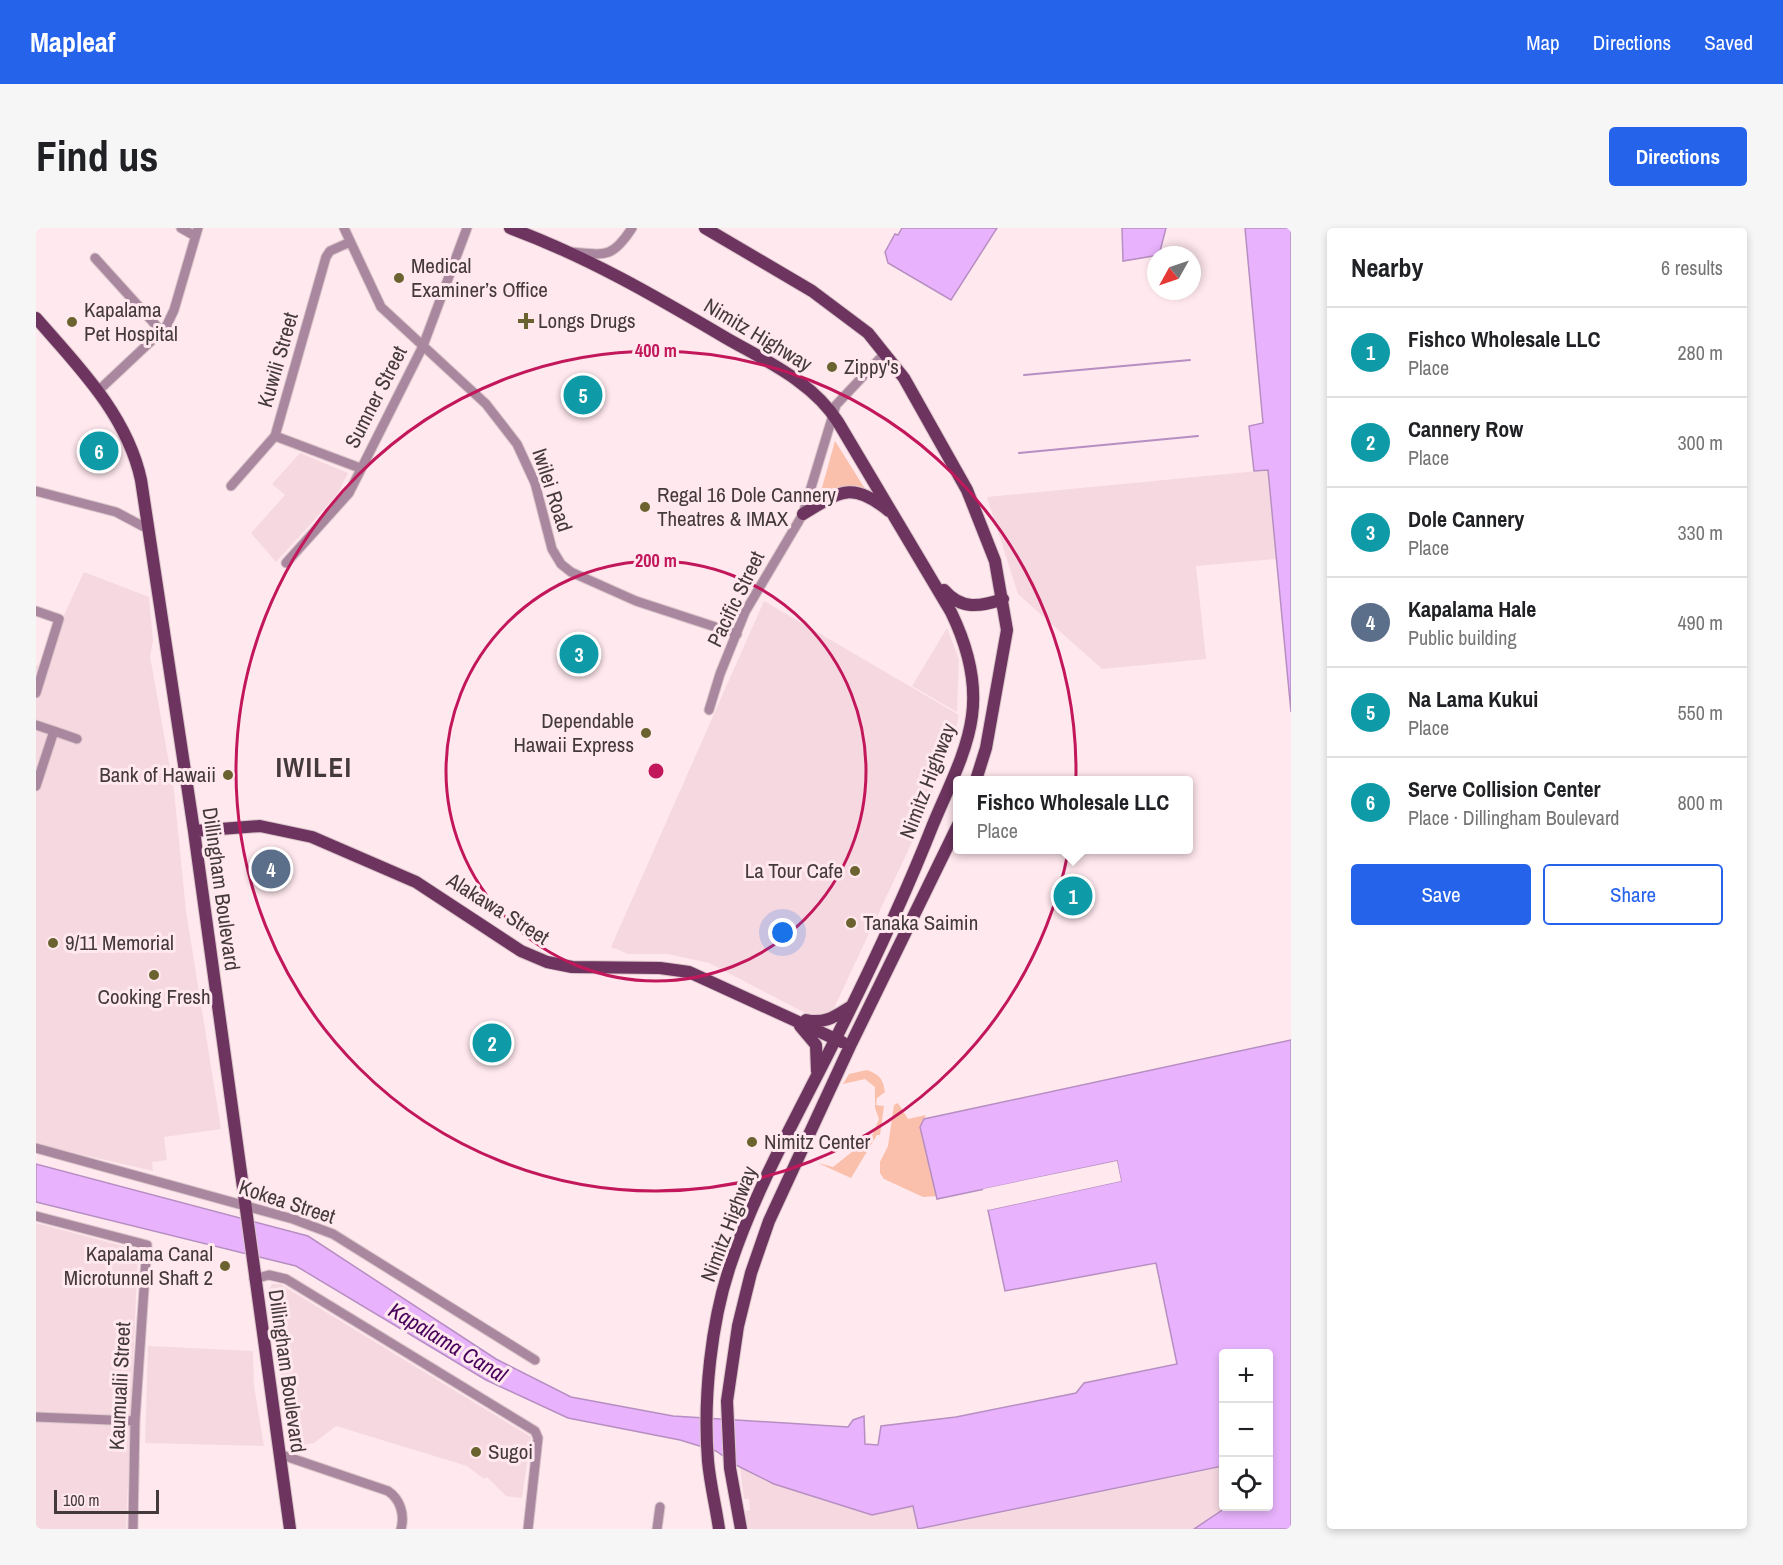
<!DOCTYPE html>
<html lang="en">
<head>
<meta charset="utf-8">
<style>
  :root { --surface:#fff; --page:#f6f6f6; --text:#202124; --muted:#757577; --line:#e0e0e0; --accent:#2563eb }
  body { margin:0; font-family:"Archivo Narrow",sans-serif; background:var(--page); color:var(--text) }
  .controls { position:absolute; right:18px; bottom:18px; display:grid; overflow:hidden; border-radius:6px; box-shadow:0 3px 9px #0003 }
  .controls button { width:54px; height:54px; display:grid; place-items:center; padding:0; border:0; border-bottom:2px solid var(--line); background:var(--surface); color:var(--text); font:30px sans-serif }
  .compass { position:absolute; left:1111px; top:18px; width:54px; height:54px; border-radius:50%; background:var(--surface); box-shadow:0 3px 9px #0003; rotate:230deg }
  .scale { position:absolute; left:18px; bottom:15px; width:105px; box-sizing:border-box; padding-left:6px; border:3px solid #44393c; border-top:0; font-size:16px; line-height:21px; white-space:nowrap; color:#44393c; -webkit-text-stroke:4px #ffe8ee; paint-order:stroke }
  .you { position:absolute; left:747px; top:705px; width:21px; height:21px; margin:-15px; border:4px solid #fff; border-radius:50%; background:#1a73e8; box-shadow:0 0 0 9px #1a73e833 }
  .badge { display:grid; place-items:center; width:39px; height:39px; border-radius:50%; background:var(--accent); color:#fff; font-size:20px; font-weight:700 }
  .pin { position:absolute; translate:-50% -50%; border:3px solid #fff; box-shadow:0 2px 6px #0006 }
  .popup { position:absolute; left:917px; top:548px; width:240px; height:78px; box-sizing:border-box; display:grid; place-content:center; border-radius:6px; background:var(--surface); filter:drop-shadow(0 2px 4px #0005); font-size:20px; white-space:nowrap; color:var(--muted) }
  .popup b { font-size:22px; color:var(--text) }
  .popup::after { content:''; position:absolute; left:50%; top:100%; margin-left:-12px; border:12px solid transparent; border-top-color:var(--surface) }
  .list { margin:0; padding:0; list-style:none }
  h2 { display:flex; justify-content:space-between; align-items:center; height:78px; margin:0; padding:0 24px; font-size:26px }
  h2 small { font-size:20px; font-weight:400; color:var(--muted) }
  .list li { display:grid; grid-template-columns:39px 1fr auto; gap:18px; align-items:center; box-sizing:border-box; height:90px; padding:0 24px; border-top:2px solid var(--line) }
  .list b { display:block; font-size:22px; white-space:nowrap }
  .list p { margin:0; font-size:20px; white-space:nowrap; color:var(--muted) }
  .list em { font-size:20px; font-style:normal; color:var(--muted) }
  .actions { display:flex; gap:12px; padding:18px 24px }
  .actions a { flex:1; padding:14px 0; border:2px solid var(--accent); border-radius:6px; text-align:center; font-size:21px; color:var(--accent) }
  .actions .main { background:var(--accent); color:#fff }
  .icon { flex:none; width:33px; height:33px; fill:none; stroke:currentColor; stroke-width:2; stroke-linecap:round; stroke-linejoin:round }
  .map { position:relative; flex:none; width:1255px; height:1301px; overflow:hidden; border-radius:6px }
  header { display:flex; align-items:center; gap:36px; box-sizing:border-box; height:84px; padding:0 30px; background:var(--accent); color:#fff }
  header strong { font-size:28px }
  nav { display:flex; gap:33px; margin-inline-start:auto; font-size:21px }
  .intro { display:flex; align-items:center; justify-content:space-between; box-sizing:border-box; height:144px; padding:0 36px }
  h1 { margin:0; font-size:42px }
  .button { padding:15px 27px; border-radius:6px; background:var(--accent); color:#fff; font-size:21px; font-weight:700 }
  main { display:flex; gap:36px; padding:0 36px }
  aside { flex:1; background:var(--surface); border-radius:6px; box-shadow:0 3px 9px #0003 }
  .map>svg:first-child { display:block }
  .built { fill:#f6d8e0 }
  .green { fill:#fbc0ab }
  .water { fill:#e8b3fc; stroke:#b78ec2; stroke-width:1.5 }
  .pier { fill:#ffe8ee }
  .lines { fill:none; stroke-linecap:round; stroke-linejoin:round }
  .stream { stroke:#b78ec2; stroke-width:2 }
  .minor-casing { stroke:#dac5ca; stroke-width:11 }
  .major-casing { stroke:#dac5ca; stroke-width:14 }
  .minor { stroke:#a9889f; stroke-width:9 }
  .major { stroke:#6c345e; stroke-width:12 }
  .ring { fill:none; stroke:#c2185b; stroke-width:3 }
  .poi-dot { fill:#6a6330; stroke:#ffe8ee; stroke-width:2 }
  .labels { text-anchor:middle; stroke-width:6; stroke-linejoin:round; paint-order:stroke }
  .poi-label { font-size:21px; fill:#44393c; stroke:#ffe8ee; text-anchor:start }
  .street-label { font-size:21px; fill:#44393c; stroke:#ffe8ee }
  .water-label { font-size:22px; font-style:italic; fill:#47015a; stroke:#ffe8ee }
  .district-label { font-size:27px; font-weight:bold; letter-spacing:1.5px; fill:#44393c; stroke:#ffe8ee }
  .centre { fill:#c2185b; stroke:#ffe8ee; stroke-width:3 }
  .ring-label { font-size:18px; text-anchor:middle; font-weight:bold; fill:#c2185b; stroke:#ffe8ee; stroke-width:6; stroke-linejoin:round; paint-order:stroke }
</style>
</head>
<body>
<header>
<strong>Mapleaf</strong>
<nav><a>Map</a><a>Directions</a><a>Saved</a></nav>
</header>
<div class="intro"><h1>Find us</h1><a class="button">Directions</a></div>
<main>
<div class="map">
<svg width="1255" height="1301" viewBox="0 0 1255 1301">
  <rect width="100%" height="100%" fill="#ffe8ee"/>
  <path class="built" d="M264 225 312 245 301 267 240 334 215 305 249 267 236 256Z
    M1232 242 1240 331 1160 338 1170 431 1066 441 982 366 951 269Z
    M48 344 113 369 117 413 114 428 138 563 150 683 185 901 128 909 131 932 116 934 117 943 0 916V437L4 438Z
    M728 373 923 487 915 520 877 612 798 780 789 785 775 788 673 735 632 726H592L575 719Z
    M911 400 923 431 921 484 876 458Z
    M0 995 102 1022 90 1301H0Z
    M236 1056H244L495 1209 486 1270 470 1268 451 1249 448 1251 431 1238 300 1198 278 1215 257 1219 231 1065Z
    M112 1118 217 1123 218 1158 228 1218 109 1215Z
    M704 1239 738 1256 836 1287 877 1278 882 1301H712L709 1283 714 1282 713 1271H708Z
    M1187 1239 1188 1278 1191 1279 1158 1301H887Z"/>
  <path class="green" d="M799 213 831 264 782 274Z
    M831 842C844 847 847 851 849 864L841 870 840 877 848 878 844 907H841L815 950 782 935 797 939 836 908 843 891 839 880V859L829 851 807 856 813 846Z
    M862 875 872 891 890 887 884 899 901 968 887 969 848 951 844 945V934L852 918 858 877Z"/>
  <path class="water" d="M866 0H961L915 72 852 35 849 24 859 6 862 7Z
    M1086 0H1130L1123 27 1087 33Z
    M1209 0H1255V484L1232 242 1218 243 1213 198 1227 195Z
    M1255 812V1301H1158L1191 1279 1232 1278V1126H1188L1187 1238 882 1301 877 1278 836 1287 738 1256 700 1237 680 1223 644 1212 532 1190 450 1152 260 1038 0 974V936L272 1008 460 1131 535 1169 637 1188 812 1199 817 1192 828 1188 829 1216 842 1217 845 1198 920 1189 1040 1165 1048 1155 1141 1136 1120 1035 969 1063 952 982 1085 953 1081 933 901 971 884 899 888 891Z"/>
  <path class="pier" d="M1081 933 1085 953 952 982V979L1082 951 1079 936 948 964 947 961Z"/>
  <g class="lines">
    <path class="stream" d="M988 147 1154 132
      M983 225 1162 208"/>
    <defs>
      <path id="minor" d="M145 0 159 8
        M308 0 345 79 450 176 481 216 499 255 516 321 525 336 535 344 600 373 701 406
        M535 24C569 27 576 31 596 0
        M59 30 126 104
        M62 163 130 99 138 82 162 0
        M239 208 324 240
        M195 258 239 208 290 29 294 23 314 14
        M0 263 80 284 112 301
        M250 335 313 265 387 118 431 0
        M0 383 23 391 0 465
        M673 482 684 446 709 384 767 286 800 177 849 125
        M0 497 18 503 0 558
        M18 503 41 511
        M0 920 257 991 297 1006 499 1132
        M0 988 111 1017 99 1193 97 1301
        M218 1051 233 1047 250 1051 499 1203 502 1210 492 1301
        M0 1189 99 1193
        M243 1226 352 1263C364 1271 369 1286 365 1301
        M621 1301 624 1279"/>
      <path id="major" d="M474 0C552 29 619 68 690 110 730 133 777 154 802 194L915 384C931 417 941 451 936 488 931 526 910 564 896 599 868 670 835 740 801 808 764 883 722 955 695 1035 675 1093 667 1171 672 1233 674 1256 680 1279 683 1301
        M669 0 776 63 832 105 868 150 931 262 959 333 971 402 950 520 940 552
        M0 90C42 138 91 187 105 252L158 603 254 1301
        M767 286C804 264 815 252 853 283
        M908 362C925 382 944 379 967 371
        M158 603 224 598 276 609 380 654 485 723 511 734 536 739 624 740 653 744 806 814
        M770 792C789 796 798 789 814 779
        M764 798 780 817 781 843
        M705 1301 694 1240 691 1173 702 1098 715 1045 733 993 814 818 922 597"/>
    </defs>
    <use href="#minor" class="minor-casing"/>
    <use href="#major" class="major-casing"/>
    <use href="#minor" class="minor"/>
    <use href="#major" class="major"/>
  </g>
  <g class="ring">
    <circle cx="620" cy="543" r="210"/>
    <circle cx="620" cy="543" r="420"/>
  </g>
  <g class="poi-dot">
    <circle cx="363" cy="50" r="6"/>
    <path d="M487 84h6v6h6v6h-6v6h-6v-6h-6v-6h6z"/>
    <circle cx="36" cy="94" r="6"/>
    <circle cx="796" cy="139" r="6"/>
    <circle cx="609" cy="279" r="6"/>
    <circle cx="610" cy="505" r="6"/>
    <circle cx="192" cy="547" r="6"/>
    <circle cx="819" cy="643" r="6"/>
    <circle cx="815" cy="695" r="6"/>
    <circle cx="17" cy="715" r="6"/>
    <circle cx="118" cy="747" r="6"/>
    <circle cx="716" cy="914" r="6"/>
    <circle cx="189" cy="1038" r="6"/>
    <circle cx="440" cy="1224" r="6"/>
  </g>
  <g class="labels">
    <g class="poi-label">
      <text x="375" y="45">Medical<tspan x="375" dy="24">Examiner’s Office</tspan></text>
      <text x="48" y="89">Kapalama<tspan x="48" dy="24">Pet Hospital</tspan></text>
      <text x="502" y="100">Longs Drugs</text>
      <text x="808" y="146">Zippy's</text>
      <text x="621" y="274">Regal 16 Dole Cannery<tspan x="621" dy="24">Theatres &amp; IMAX</tspan></text>
      <text x="598" y="500" text-anchor="end">Dependable<tspan x="598" dy="24">Hawaii Express</tspan></text>
      <text x="180" y="554" text-anchor="end">Bank of Hawaii</text>
      <text x="807" y="650" text-anchor="end">La Tour Cafe</text>
      <text x="827" y="702">Tanaka Saimin</text>
      <text x="29" y="722">9/11 Memorial</text>
      <text x="118" y="776" text-anchor="middle">Cooking Fresh</text>
      <text x="728" y="921">Nimitz Center</text>
      <text x="177" y="1033" text-anchor="end">Kapalama Canal<tspan x="177" dy="24">Microtunnel Shaft 2</tspan></text>
      <text x="452" y="1231">Sugoi</text>
    </g>
    <g class="street-label">
      <text transform="translate(722 107) rotate(31)" y="7">Nimitz Highway</text>
      <text transform="translate(242 132) rotate(-74)" y="7">Kuwili Street</text>
      <text transform="translate(340 169) rotate(-63)" y="7">Sumner Street</text>
      <text transform="translate(516 262) rotate(72)" y="7">Iwilei Road</text>
      <text transform="translate(700 371) rotate(-64)" y="7">Pacific Street</text>
      <text transform="translate(892 553) rotate(-69)" y="7">Nimitz Highway</text>
      <text transform="translate(185 661) rotate(82)" y="7">Dillingham Boulevard</text>
      <text transform="translate(462 681) rotate(32)" y="7">Alakawa Street</text>
      <text transform="translate(251 974) rotate(18)" y="7">Kokea Street</text>
      <text transform="translate(693 996) rotate(-69)" y="7">Nimitz Highway</text>
      <text transform="translate(251 1143) rotate(82)" y="7">Dillingham Boulevard</text>
      <text transform="translate(84 1158) rotate(-87)" y="7">Kaumualii Street</text>
    </g>
    <g class="water-label">
      <text transform="translate(412 1114) rotate(31)" y="8">Kapalama Canal</text>
    </g>
    <g class="district-label">
      <text x="278" y="549">IWILEI</text>
    </g>
  </g>
  <circle cx="620" cy="543" r="9" class="centre"/>
  <g class="ring-label">
    <text x="620" y="129">400 m</text>
    <text x="620" y="339">200 m</text>
  </g>
</svg>
<div class="controls">
<button>+</button>
<button>−</button>
<button><svg class="icon" aria-label="locate" viewBox="0 0 24 24"><circle cx="12" cy="12" r="6"/><path d="M12 2v4M12 18v4M2 12h4M18 12h4"/></svg></button>
</div>
<svg class="compass" viewBox="-18 -18 36 36"><path d="M0-13l5 13h-10z" fill="#e53935"/><path d="M0 13l5-13h-10z" fill="#757577"/></svg>
<div class="scale">100 m</div>
<div class="you"></div>
<div class="pin badge" style="left:1037px;top:668px;background:#0f9aa8">1</div>
<div class="popup"><b>Fishco Wholesale LLC</b>Place</div>
<div class="pin badge" style="left:456px;top:815px;background:#0f9aa8">2</div>
<div class="pin badge" style="left:543px;top:426px;background:#0f9aa8">3</div>
<div class="pin badge" style="left:235px;top:641px;background:#5c6f8a">4</div>
<div class="pin badge" style="left:547px;top:167px;background:#0f9aa8">5</div>
<div class="pin badge" style="left:63px;top:223px;background:#0f9aa8">6</div>
</div>
<aside>
<h2>Nearby<small>6 results</small></h2>
<ul class="list">
<li><span class="badge" style="background:#0f9aa8">1</span><div><b>Fishco Wholesale LLC</b><p>Place</p></div><em>280 m</em></li>
<li><span class="badge" style="background:#0f9aa8">2</span><div><b>Cannery Row</b><p>Place</p></div><em>300 m</em></li>
<li><span class="badge" style="background:#0f9aa8">3</span><div><b>Dole Cannery</b><p>Place</p></div><em>330 m</em></li>
<li><span class="badge" style="background:#5c6f8a">4</span><div><b>Kapalama Hale</b><p>Public building</p></div><em>490 m</em></li>
<li><span class="badge" style="background:#0f9aa8">5</span><div><b>Na Lama Kukui</b><p>Place</p></div><em>550 m</em></li>
<li><span class="badge" style="background:#0f9aa8">6</span><div><b>Serve Collision Center</b><p>Place · Dillingham Boulevard</p></div><em>800 m</em></li>
</ul>
<div class="actions"><a class="main">Save</a><a>Share</a></div>
</aside>
</main>
</body>
</html>
